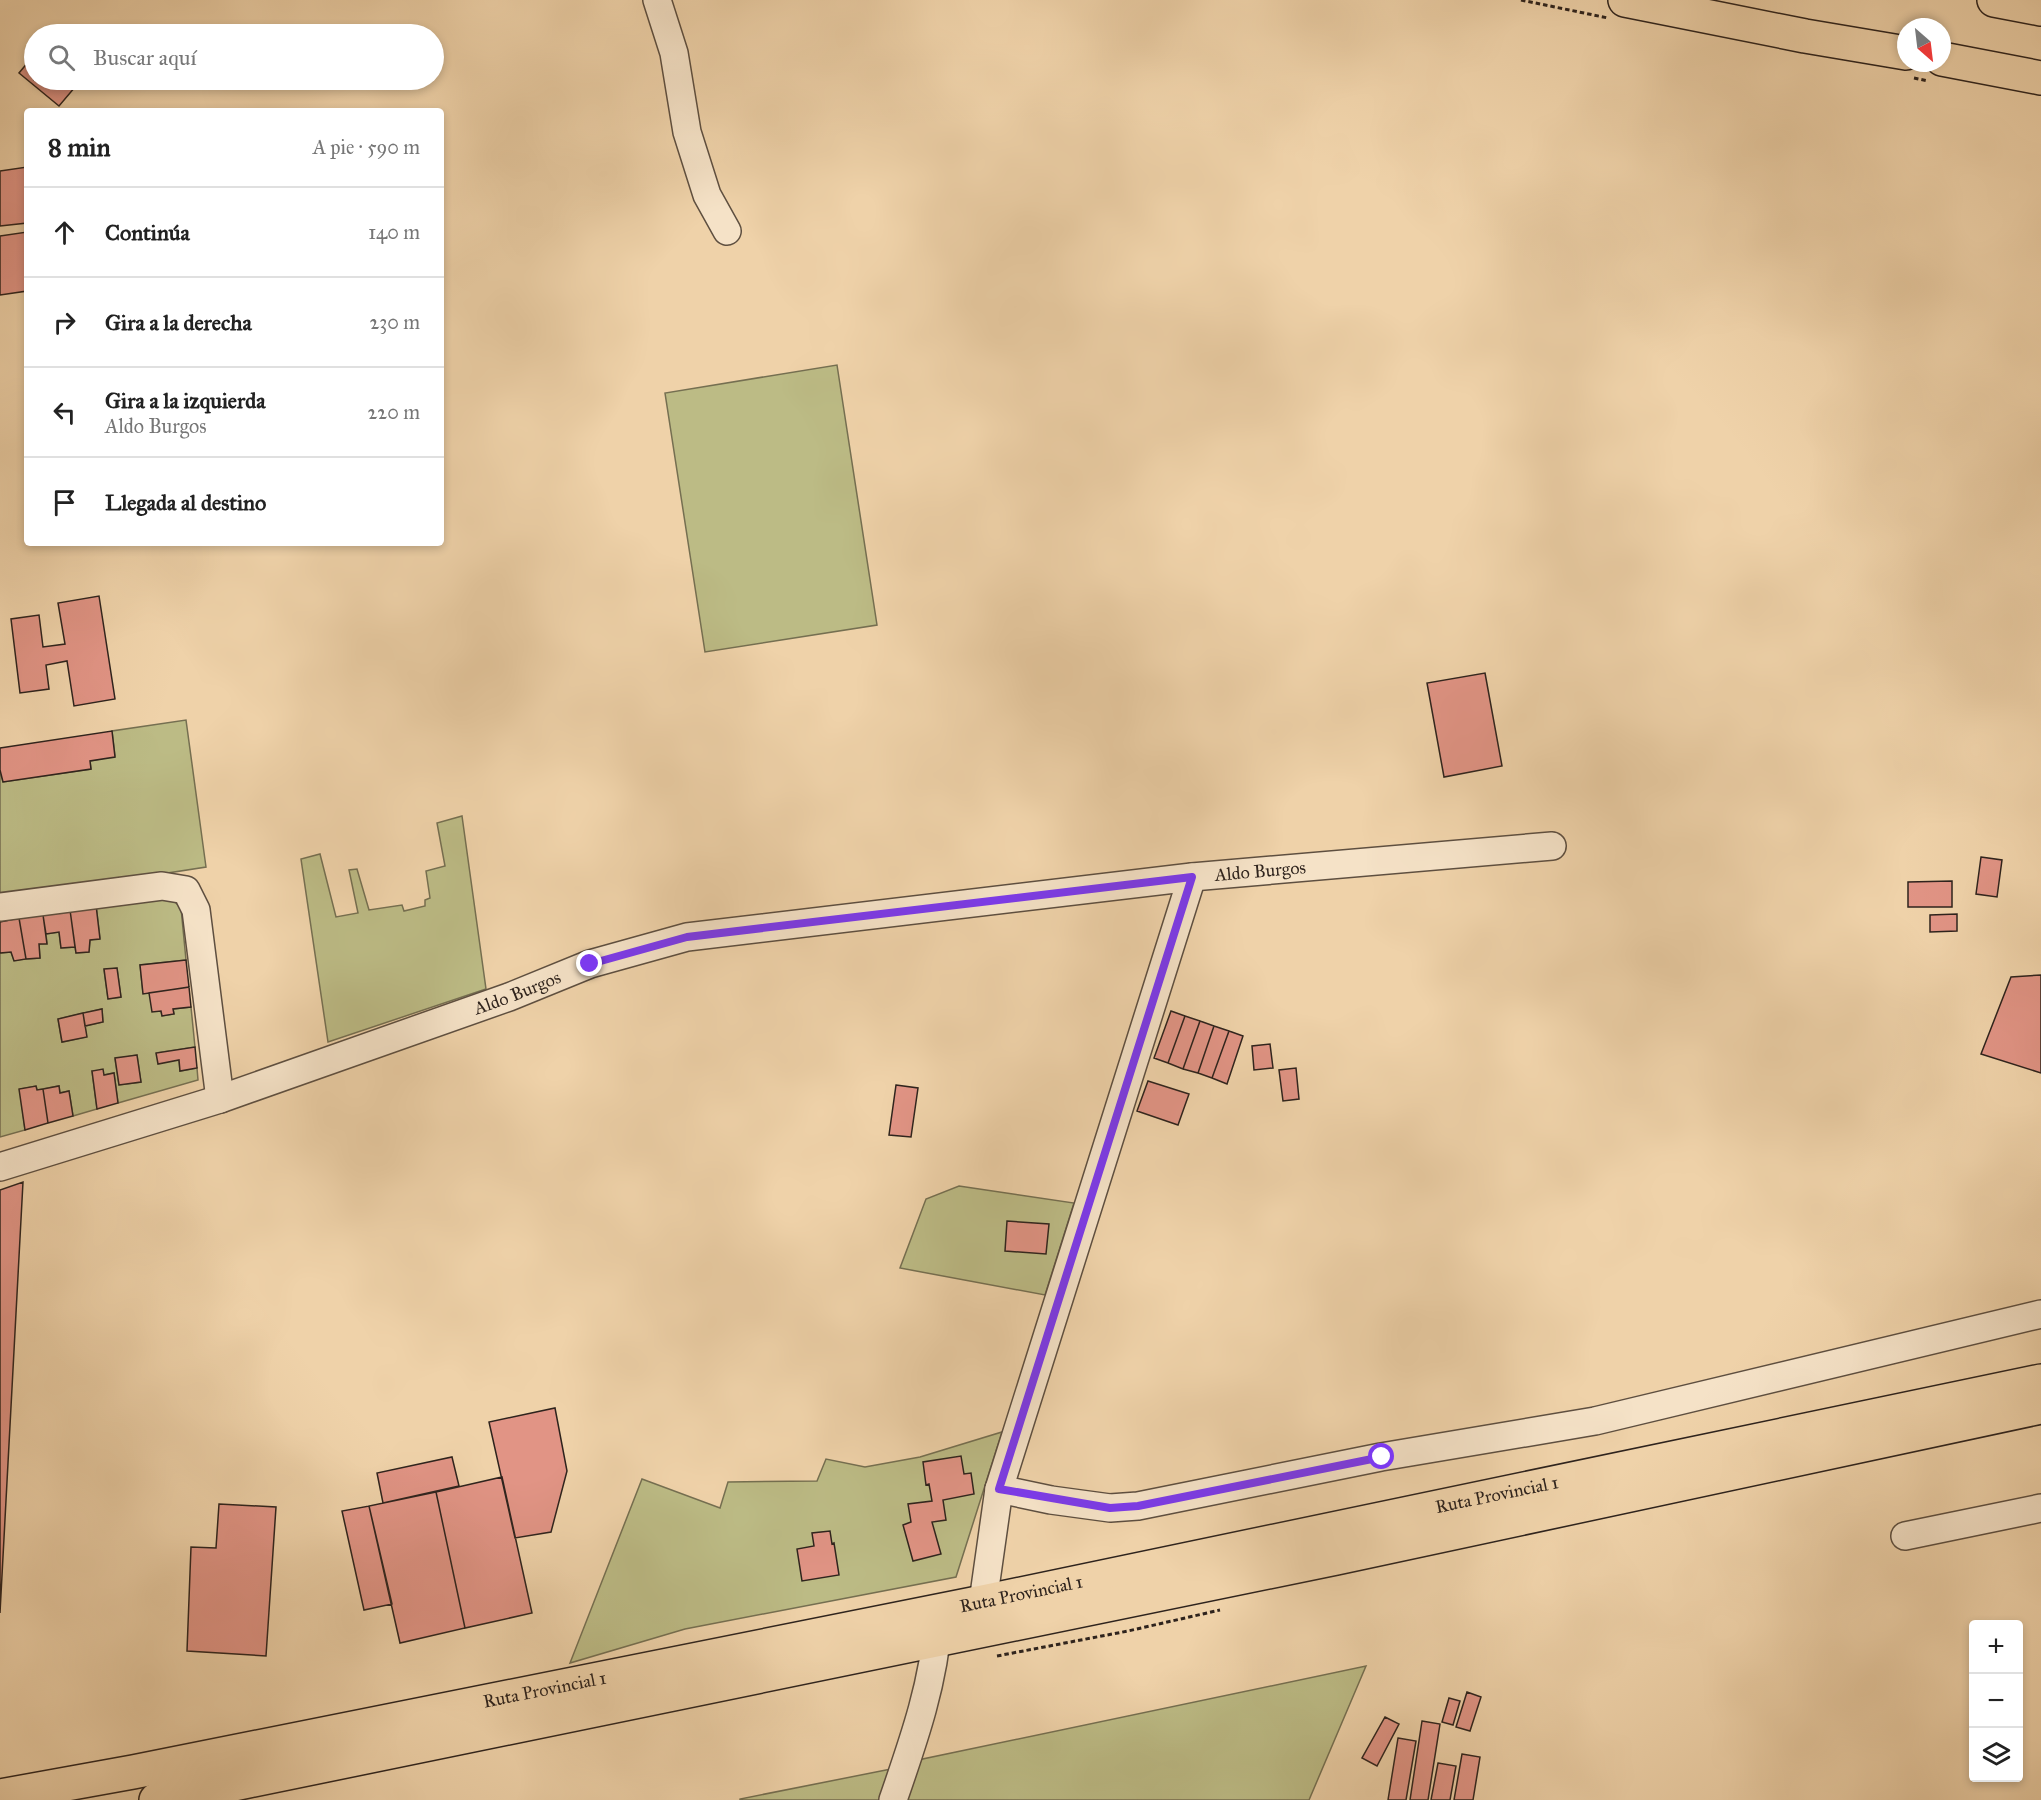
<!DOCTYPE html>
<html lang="es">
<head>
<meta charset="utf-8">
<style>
  :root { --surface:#fff; --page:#f6f6f6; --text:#222; --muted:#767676; --line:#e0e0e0 }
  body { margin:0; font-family:"IM FELL Great Primer",serif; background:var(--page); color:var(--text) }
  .controls { position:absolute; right:18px; bottom:18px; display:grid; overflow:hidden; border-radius:6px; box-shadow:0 3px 9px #0003 }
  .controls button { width:54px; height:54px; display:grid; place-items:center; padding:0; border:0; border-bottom:2px solid var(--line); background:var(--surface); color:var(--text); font:30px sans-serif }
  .compass { position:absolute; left:1897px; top:18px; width:54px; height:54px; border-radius:50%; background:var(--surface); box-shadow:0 3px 9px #0003; rotate:152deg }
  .stop { position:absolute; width:18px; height:18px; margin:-14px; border:4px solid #7c3aed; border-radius:50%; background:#fff }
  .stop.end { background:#7c3aed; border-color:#fff; box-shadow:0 2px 6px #0008 }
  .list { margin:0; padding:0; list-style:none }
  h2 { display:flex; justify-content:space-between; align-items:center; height:78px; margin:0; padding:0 24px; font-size:26px }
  h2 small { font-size:20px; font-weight:400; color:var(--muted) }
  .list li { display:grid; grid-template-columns:39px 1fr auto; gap:18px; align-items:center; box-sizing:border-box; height:90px; padding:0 24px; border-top:2px solid var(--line) }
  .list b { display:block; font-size:22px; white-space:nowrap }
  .list p { margin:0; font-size:20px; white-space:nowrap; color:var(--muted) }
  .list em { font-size:20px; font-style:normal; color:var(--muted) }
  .icon { flex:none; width:33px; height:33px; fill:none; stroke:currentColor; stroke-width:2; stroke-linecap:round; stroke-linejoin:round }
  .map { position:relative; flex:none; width:2041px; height:1800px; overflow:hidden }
  .search { position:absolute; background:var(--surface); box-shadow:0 3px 9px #0003; left:24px; top:24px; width:420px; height:66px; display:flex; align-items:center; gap:15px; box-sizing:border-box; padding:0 21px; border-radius:33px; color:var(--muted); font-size:22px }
  .panel { position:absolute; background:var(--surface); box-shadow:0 3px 9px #0003; left:24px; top:108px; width:420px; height:438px; border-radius:6px }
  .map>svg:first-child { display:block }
  .green { fill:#bcbb85; stroke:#756f51; stroke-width:1.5; fill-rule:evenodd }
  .building { fill:#e19485; stroke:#2e231d; stroke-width:1.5 }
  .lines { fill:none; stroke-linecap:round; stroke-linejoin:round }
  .minor-casing { stroke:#5e4f40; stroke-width:30 }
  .major-casing { stroke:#2e231d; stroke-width:36 }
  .highway-casing { stroke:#2e231d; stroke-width:36 }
  .path { stroke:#2e231d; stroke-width:3; stroke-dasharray:4.5 3; stroke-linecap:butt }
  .minor { stroke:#f5e2c7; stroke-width:27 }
  .major { stroke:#efd2a9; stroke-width:33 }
  .highway { stroke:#efd2a9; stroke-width:33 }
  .route { stroke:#7c3aed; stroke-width:8 }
  .labels { text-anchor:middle; stroke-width:4.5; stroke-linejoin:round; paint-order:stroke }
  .street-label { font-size:18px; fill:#2e231d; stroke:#f5e2c7 }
</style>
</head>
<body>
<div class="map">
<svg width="2041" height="1800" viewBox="0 0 2041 1800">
  <rect width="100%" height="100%" fill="#efd2a9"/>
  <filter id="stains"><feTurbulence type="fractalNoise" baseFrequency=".00333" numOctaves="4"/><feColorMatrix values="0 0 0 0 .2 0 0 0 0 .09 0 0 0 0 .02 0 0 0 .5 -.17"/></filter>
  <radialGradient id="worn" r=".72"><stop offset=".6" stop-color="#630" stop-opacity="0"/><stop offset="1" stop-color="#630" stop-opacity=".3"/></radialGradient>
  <path class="green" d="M837 365 877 625 705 652 665 393Z
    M186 720 206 867 0 899V770L3 782 91 769 90 761 115 756 112 731Z
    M462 816 486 989 328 1042 301 859 320 854 336 917 358 913 349 870 357 869 369 910 402 905 404 911 425 906V900L430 898 426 871 445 866 437 823Z
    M158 896 173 900 181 908 186 960 140 965 143 993H149L161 1011 162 1016 174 1014 173 1009 191 1007 195 1047 156 1053 179 1060 180 1071 197 1068 198 1080 118 1103 114 1073 104 1075 92 1071 97 1109 73 1116 69 1091 60 1093 59 1086 37 1090 36 1086 20 1089 25 1130 0 1137V951L1 953 11 952 14 960 40 958 39 944 47 943 46 934 59 932 61 948 75 947 76 953 89 952 90 940 100 938 96 905ZM117 968 121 997 108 999 104 970ZM102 1009 103 1022 85 1026 86 1037 62 1042 58 1019ZM137 1055 141 1082 119 1085 115 1059Z
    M959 1186 1074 1203 1045 1295 900 1268 926 1199Z
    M1002 1432 956 1577 685 1629 570 1663 642 1479 720 1508 728 1482 817 1481 826 1459 865 1467 920 1457Z
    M1366 1666 1309 1800H906L918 1760Z
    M891 1769 880 1800H740V1799Z"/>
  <path class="building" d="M34 55V80H81L59 106 19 73Z
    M27 167V223L0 226V171Z
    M27 232V291L0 295V236Z
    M99 596 115 699 74 706 67 661 46 665 49 689 20 693 11 619 39 615 43 647 65 644 58 603Z
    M1485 673 1502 766 1444 777 1427 683Z
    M112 731 115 757 90 761 91 769 3 782 0 770V748Z
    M1981 857 2002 860 1997 897 1976 894Z
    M1952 881V907H1908V882Z
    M96 905 100 939 90 940 89 952 76 953 70 910Z
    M70 910 75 947 61 948 59 932 46 934 43 915Z
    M1957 914V931L1930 932V915Z
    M43 915 47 944H39L40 958 26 959 19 918Z
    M19 918 26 959 14 961 11 952 0 953V922Z
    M186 960 189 987 143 994 140 965Z
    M117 968 121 997 108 999 104 969Z
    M2041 975V1073L1981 1054 2011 977Z
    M189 987 191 1007 173 1009 174 1014 162 1016 161 1011 152 1012 149 993Z
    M102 1009 103 1022 85 1026 83 1013Z
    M1171 1011 1185 1016 1168 1063 1154 1058Z
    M83 1013 87 1037 62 1042 58 1019Z
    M1185 1016 1200 1021 1183 1069 1168 1063Z
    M1200 1021 1214 1026 1198 1073 1183 1069Z
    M1214 1026 1229 1031 1212 1078 1198 1073Z
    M1229 1031 1243 1036 1227 1084 1212 1078Z
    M1270 1044 1273 1068 1254 1070 1252 1046Z
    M195 1047 197 1068 180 1071 179 1060 158 1064 156 1053Z
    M137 1055 141 1082 119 1085 115 1058Z
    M1296 1068 1299 1099 1283 1101 1279 1070Z
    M103 1069 104 1075 114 1073 118 1103 97 1109 92 1071Z
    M1148 1081 1189 1094 1178 1125 1137 1111Z
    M896 1085 918 1088 911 1137 889 1135Z
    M36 1086 37 1090 43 1089 48 1123 25 1130 19 1089Z
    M59 1086 60 1093 69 1091 73 1116 48 1123 43 1089Z
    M23 1182 0 1613V1190Z
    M1007 1221 1049 1224 1046 1254 1005 1251Z
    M555 1408 567 1471 551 1532 515 1538 489 1422Z
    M961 1456 964 1474 971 1473 974 1494 943 1500 946 1520 932 1522 941 1554 913 1561 903 1525 911 1522 908 1504 932 1501 929 1484 926 1485 923 1462Z
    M452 1457 459 1486 383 1503 377 1473Z
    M502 1477 532 1613 465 1628 436 1492Z
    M436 1492 465 1628 400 1643 369 1506Z
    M219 1504 276 1507 266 1656 187 1651 191 1547 216 1548Z
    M369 1506 392 1604 364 1610 342 1511Z
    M830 1531 832 1544 834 1543 839 1575 802 1581 797 1549 814 1546 812 1533Z
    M1467 1692 1481 1697 1470 1731 1456 1727Z
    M1449 1698 1460 1701 1453 1725 1442 1722Z
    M1385 1717 1399 1724 1377 1766 1362 1758Z
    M1422 1721 1440 1724 1428 1800H1410Z
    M1398 1738 1416 1741 1406 1800H1388Z
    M1462 1754 1480 1757 1473 1800H1454Z
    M1438 1763 1456 1766 1450 1800H1431Z"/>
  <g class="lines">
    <defs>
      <g id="minor">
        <path d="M657 0 674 53 687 132 707 195 727 231"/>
        <path d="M0 907 162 886 186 890 196 910 220 1099"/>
        <path id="s1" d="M0 1167 220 1099 509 997 590 964 687 937 1192 877 1552 846"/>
        <path d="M999 1489 1051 1500 1110 1508 1138 1506 1381 1457 1595 1421 2041 1314"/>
        <path d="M1905 1536 2041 1508"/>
        <path d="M983 1619V1602L999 1489 1192 877"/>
        <path d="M893 1800C913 1742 934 1683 938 1621"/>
      </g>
      <g id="major">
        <path id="s2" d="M0 1796 133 1772 983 1602 2041 1381"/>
        <path d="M156 1800 1336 1558 2041 1407"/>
      </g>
      <path id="highway" d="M1625 0 1805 36 1906 53
        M1994 0 2041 9
        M1942 59 2041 78"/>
    </defs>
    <use href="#minor" class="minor-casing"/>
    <use href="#major" class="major-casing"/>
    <use href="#highway" class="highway-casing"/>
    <path class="path" d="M1521 0 1608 18
      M1914 78 1928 81
      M997 1656 1128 1631 1220 1610"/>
    <use href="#minor" class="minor"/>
    <use href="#major" class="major"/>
    <use href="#highway" class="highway"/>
  </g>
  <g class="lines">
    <path class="route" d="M590 964 687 937 1192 877 999 1489 1110 1508 1138 1506 1382 1457"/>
  </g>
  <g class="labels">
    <g class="street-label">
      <text dy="6" stroke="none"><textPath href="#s1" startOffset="1302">Aldo Burgos</textPath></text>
      <text dy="6" stroke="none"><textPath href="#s1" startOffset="546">Aldo Burgos</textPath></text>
      <text dy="6" stroke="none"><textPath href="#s2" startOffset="1527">Ruta Provincial 1</textPath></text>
      <text dy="6" stroke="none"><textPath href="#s2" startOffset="1041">Ruta Provincial 1</textPath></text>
      <text dy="6" stroke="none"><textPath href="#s2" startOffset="555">Ruta Provincial 1</textPath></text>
    </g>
  </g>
  <rect width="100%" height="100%" filter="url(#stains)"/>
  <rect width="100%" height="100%" fill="url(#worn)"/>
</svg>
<div class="controls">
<button>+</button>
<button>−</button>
<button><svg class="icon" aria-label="layers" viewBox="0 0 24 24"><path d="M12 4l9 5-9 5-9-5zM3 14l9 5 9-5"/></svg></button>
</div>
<svg class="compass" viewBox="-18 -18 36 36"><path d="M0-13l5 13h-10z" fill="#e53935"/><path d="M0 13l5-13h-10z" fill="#767676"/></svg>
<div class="stop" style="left:1382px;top:1457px"></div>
<div class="stop end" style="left:590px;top:964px"></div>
<div class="search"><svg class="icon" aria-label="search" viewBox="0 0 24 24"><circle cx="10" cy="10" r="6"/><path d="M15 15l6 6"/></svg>Buscar aquí</div>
<section class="panel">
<h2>8 min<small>A pie · 590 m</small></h2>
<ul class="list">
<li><svg class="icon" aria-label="ahead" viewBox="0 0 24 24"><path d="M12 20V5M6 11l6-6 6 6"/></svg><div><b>Continúa</b></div><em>140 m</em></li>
<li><svg class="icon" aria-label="right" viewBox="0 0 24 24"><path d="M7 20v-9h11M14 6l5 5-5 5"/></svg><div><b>Gira a la derecha</b></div><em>230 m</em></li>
<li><svg class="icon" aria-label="left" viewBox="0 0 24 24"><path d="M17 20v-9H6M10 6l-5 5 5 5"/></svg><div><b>Gira a la izquierda</b><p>Aldo Burgos</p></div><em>220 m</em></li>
<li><svg class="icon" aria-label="arrive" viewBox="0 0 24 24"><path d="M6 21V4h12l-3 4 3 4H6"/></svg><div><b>Llegada al destino</b></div></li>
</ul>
</section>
</div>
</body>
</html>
